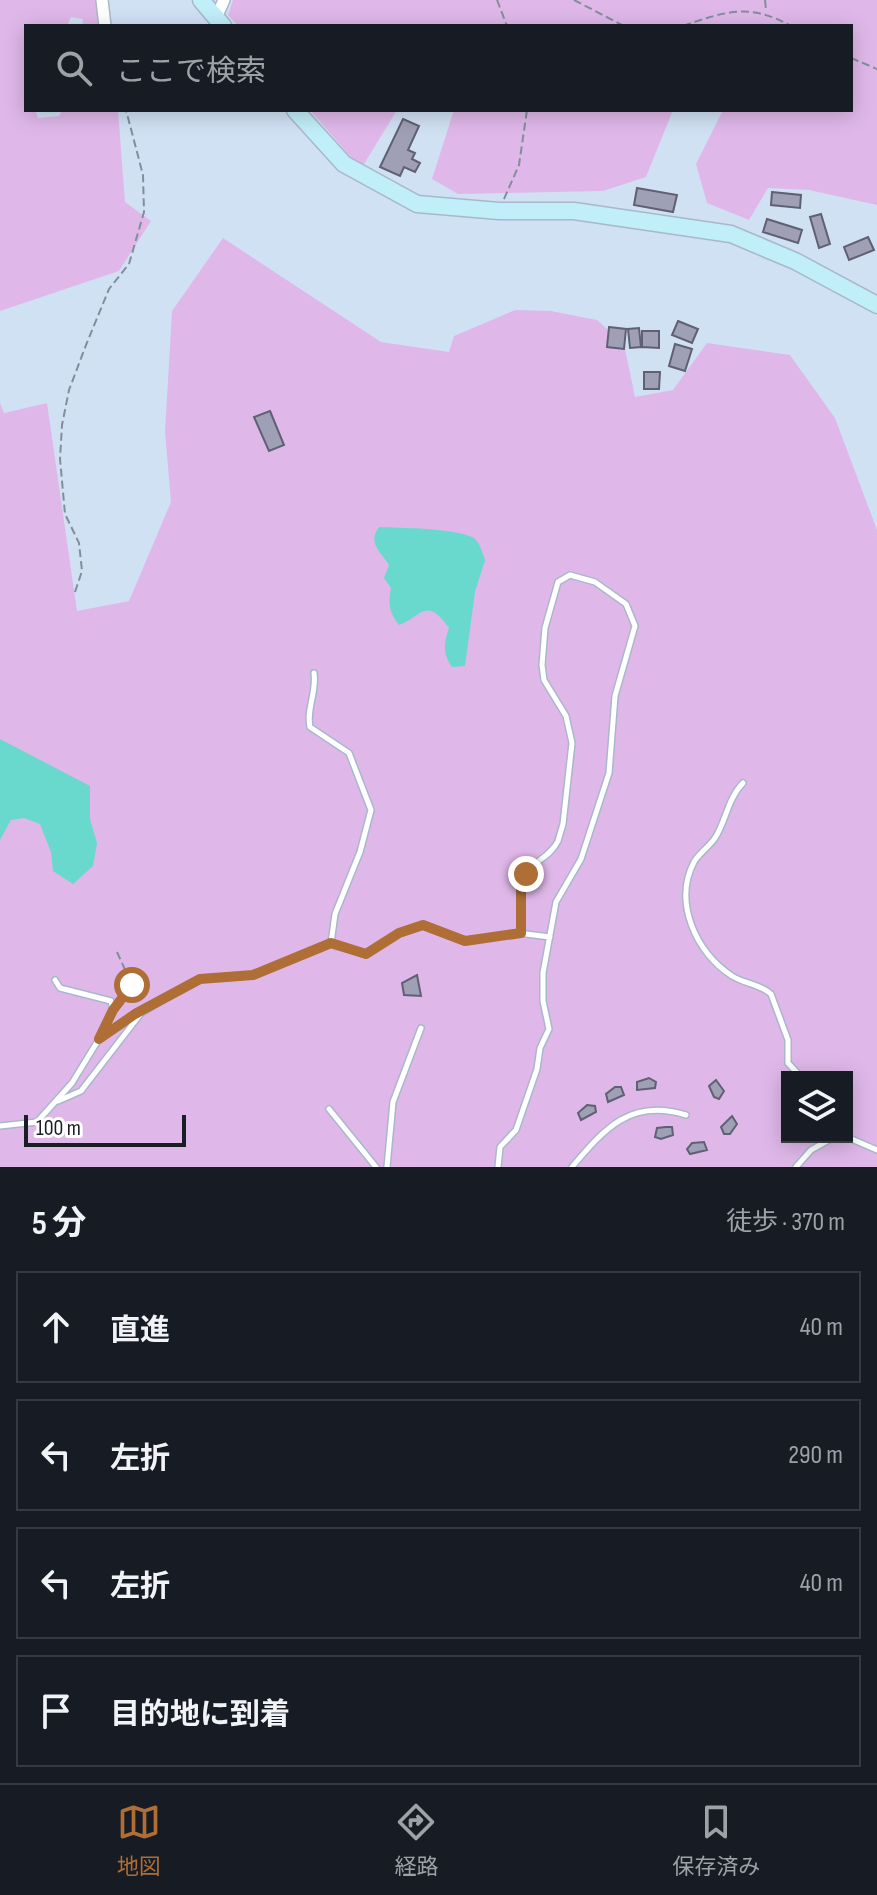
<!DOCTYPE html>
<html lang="ja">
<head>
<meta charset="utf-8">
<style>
  :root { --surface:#171b24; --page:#242831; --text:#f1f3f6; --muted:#9ea1a6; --line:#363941; --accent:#ae6e36 }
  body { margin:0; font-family:"Sofia Sans Condensed","Noto Sans JP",sans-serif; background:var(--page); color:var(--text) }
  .controls { position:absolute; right:24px; bottom:24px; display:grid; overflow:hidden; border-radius:0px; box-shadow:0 4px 20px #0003 }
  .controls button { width:72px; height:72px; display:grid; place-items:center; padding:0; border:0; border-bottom:2px solid var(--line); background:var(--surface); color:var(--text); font:40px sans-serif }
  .scale { position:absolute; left:24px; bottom:20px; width:162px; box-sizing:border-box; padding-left:8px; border:4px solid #181e24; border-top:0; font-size:22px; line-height:28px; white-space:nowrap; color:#181e24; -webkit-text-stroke:6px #fff; paint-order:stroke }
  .stop { position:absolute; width:24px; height:24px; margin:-18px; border:6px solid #ae6e36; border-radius:50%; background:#fff }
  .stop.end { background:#ae6e36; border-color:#fff; box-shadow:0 2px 8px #0008 }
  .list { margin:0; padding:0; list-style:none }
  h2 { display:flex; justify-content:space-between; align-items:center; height:104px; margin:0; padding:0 32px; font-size:34px }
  h2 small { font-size:26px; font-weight:400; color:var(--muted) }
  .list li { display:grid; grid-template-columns:52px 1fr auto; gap:24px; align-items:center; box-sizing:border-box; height:112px; margin:0 16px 16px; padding:0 16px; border:2px solid var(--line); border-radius:0px }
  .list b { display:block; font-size:30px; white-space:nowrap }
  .list em { font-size:26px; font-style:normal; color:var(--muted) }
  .icon { flex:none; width:44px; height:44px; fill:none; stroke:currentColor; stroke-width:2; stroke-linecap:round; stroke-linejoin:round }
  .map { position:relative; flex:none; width:877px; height:1167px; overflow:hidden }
  .search { position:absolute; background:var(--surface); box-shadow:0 4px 20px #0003; left:24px; right:24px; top:24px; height:88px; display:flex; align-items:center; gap:20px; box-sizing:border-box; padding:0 28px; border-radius:0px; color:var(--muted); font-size:30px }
  .sheet { height:616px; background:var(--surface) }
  nav { display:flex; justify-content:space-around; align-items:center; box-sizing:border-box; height:112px; border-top:2px solid var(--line); background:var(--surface); font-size:22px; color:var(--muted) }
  nav a { display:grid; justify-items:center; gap:4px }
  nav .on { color:var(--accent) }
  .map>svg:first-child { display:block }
  .green { fill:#dfb8e9; fill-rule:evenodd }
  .water { fill:#68d9cc }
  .building { fill:#9f9fb5; stroke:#606074; stroke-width:2 }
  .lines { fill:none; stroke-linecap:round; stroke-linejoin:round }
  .lane-casing { stroke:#a8b8ca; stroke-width:8 }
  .street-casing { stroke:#a8b8ca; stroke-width:14 }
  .secondary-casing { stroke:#a8b8ca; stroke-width:19 }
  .path { stroke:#828e9b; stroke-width:2; stroke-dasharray:8 4; stroke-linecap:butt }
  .lane { stroke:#fff; stroke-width:5 }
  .street { stroke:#fff; stroke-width:11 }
  .secondary { stroke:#c0eef9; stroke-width:16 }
  .route { stroke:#ae6e36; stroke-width:10 }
</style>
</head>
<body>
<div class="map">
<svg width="877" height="1167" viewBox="0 0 877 1167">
  <rect width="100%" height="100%" fill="#d1e1f4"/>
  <path class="green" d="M0 0H97L98 26H82L83 19 71 17 67 26H26V110H35L38 118 59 116 62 110H118L125 202 151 221 119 271 0 311Z
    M233 0H877V205L809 190 768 188 749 220 707 203 696 164 723 110H851V26H238L228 15Z
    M310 110H397L361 169Z
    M454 110H673L646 177 603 191 458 194 432 179Z
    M223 238 381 342 449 352 454 336 515 310 551 311 597 320 624 344 635 397 673 390 707 343 790 355 835 418 877 530V1167H0V403L4 413 47 403 77 611 129 601 171 502 165 432 172 311ZM787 1077H847V1137H787Z"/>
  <path class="water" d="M379 527C403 528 451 528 472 537 480 541 482 552 485 560L475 592 465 666 452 667C442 653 444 643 449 628 426 595 421 617 399 625 389 613 388 603 391 588L384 578 389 565C381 552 367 543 379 527Z
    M0 739 90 786V819L97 843 93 866 73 884 53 871 51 852 40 824 24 818 11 820 0 840Z"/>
  <path class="building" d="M403 119 419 126 408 150 415 153 412 159 420 163 415 172 404 167 400 176 380 167Z
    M637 188 677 195 673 212 634 205Z
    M772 192 801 195 800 208 771 205Z
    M821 214 830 244 819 248 810 217Z
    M767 219 802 230 798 243 763 232Z
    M868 237 874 250 849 260 844 247Z
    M678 321 698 329 692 343 672 335Z
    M609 327 626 329 624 349 607 347Z
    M639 328 641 347 630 348 628 329Z
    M642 331H659V348L642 347Z
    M675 344 692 349 685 371 669 366Z
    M644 372H660L659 389H644Z
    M270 411 284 445 269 451 254 417Z
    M417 975 421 996 404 995 402 983Z
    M649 1078 656 1082 655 1088 637 1090V1082Z
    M716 1080 724 1091 719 1099 714 1097 709 1086Z
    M615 1087H621L624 1095 608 1102 606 1094Z
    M587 1105 595 1106 596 1112 581 1120 578 1113Z
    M732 1116 737 1124 730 1134H724L721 1127Z
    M666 1127H672L673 1135 661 1139 655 1137 657 1128Z
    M692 1143 704 1142 707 1150 690 1154 687 1149Z"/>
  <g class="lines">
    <defs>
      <path id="lane" d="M314 673C317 692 306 709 310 727L349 753 371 810 360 852 335 914 331 943
        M743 783C728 798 726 821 715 838 709 847 699 853 694 862 673 902 696 953 732 976 745 984 760 984 771 994L788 1040V1063L801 1077
        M55 980 60 988 111 1001 113 1010 100 1038
        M58 1101 81 1091 142 1012
        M329 1109 376 1167
        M0 1126 37 1122 72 1083 99 1039 179 990 200 979 253 975 327 944 366 954 399 933 423 925 465 941 518 933 550 937
        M847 1137 877 1150
        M387 1167 393 1102 421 1028
        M498 1167 500 1147 516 1130 537 1069 540 1048 549 1029 543 1001V973L556 902 581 859 609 773 615 696 635 626 626 604 595 582 570 575 558 582 545 628 542 665 544 680 566 716 572 743 563 824 558 841C550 857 535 860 526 874 515 889 523 916 521 933
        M572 1167C605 1128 631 1098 686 1115
        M796 1167 811 1150 834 1137"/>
      <path id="street" d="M102 0 105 26
        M216 18 224 0"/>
      <path id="secondary" d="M201 0 223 26
        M295 110 344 164 417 204 499 211H574L731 234 795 261 877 305"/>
    </defs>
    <use href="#lane" class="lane-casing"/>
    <use href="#street" class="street-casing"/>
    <use href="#secondary" class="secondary-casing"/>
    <path class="path" d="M497 0 507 26
      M574 0 624 26
      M765 0 766 10
      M683 26C726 11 750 3 791 26
      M851 58 877 69
      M504 199 519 165 527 110
      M75 592 82 571 79 543 65 514 60 459 62 425 69 390 86 345 109 289 129 264 144 212 143 175 126 110
      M117 952 132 985 118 1002"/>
    <use href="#lane" class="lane"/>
    <use href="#street" class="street"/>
    <use href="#secondary" class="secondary"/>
  </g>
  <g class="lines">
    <path class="route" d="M132 985 113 1010 99 1039 135 1014 200 979 253 975 331 943 366 954 399 933 423 925 465 941 521 933V884L526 874"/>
  </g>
</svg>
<div class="controls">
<button><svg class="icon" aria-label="layers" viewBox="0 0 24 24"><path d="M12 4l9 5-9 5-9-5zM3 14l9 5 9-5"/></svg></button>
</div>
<div class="scale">100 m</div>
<div class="stop" style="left:132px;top:985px"></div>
<div class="stop end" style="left:526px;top:874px"></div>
<div class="search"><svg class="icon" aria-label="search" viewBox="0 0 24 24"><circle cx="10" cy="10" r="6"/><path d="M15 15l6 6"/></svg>ここで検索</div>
</div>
<section class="sheet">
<h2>5 分<small>徒歩 · 370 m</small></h2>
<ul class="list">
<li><svg class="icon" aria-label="ahead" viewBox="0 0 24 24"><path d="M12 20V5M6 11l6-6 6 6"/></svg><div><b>直進</b></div><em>40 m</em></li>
<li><svg class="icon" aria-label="left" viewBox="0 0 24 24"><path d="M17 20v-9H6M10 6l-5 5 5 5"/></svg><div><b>左折</b></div><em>290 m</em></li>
<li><svg class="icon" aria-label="left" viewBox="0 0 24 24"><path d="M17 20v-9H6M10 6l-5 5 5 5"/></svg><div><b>左折</b></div><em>40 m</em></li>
<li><svg class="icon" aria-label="arrive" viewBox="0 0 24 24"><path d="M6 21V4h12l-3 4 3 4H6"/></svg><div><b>目的地に到着</b></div></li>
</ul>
</section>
<nav>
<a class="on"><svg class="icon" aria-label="map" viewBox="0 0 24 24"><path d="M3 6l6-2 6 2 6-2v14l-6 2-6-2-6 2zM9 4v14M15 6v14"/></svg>地図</a>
<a><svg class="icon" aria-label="directions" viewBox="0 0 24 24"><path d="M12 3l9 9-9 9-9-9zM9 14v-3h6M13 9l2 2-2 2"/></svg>経路</a>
<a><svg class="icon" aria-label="saved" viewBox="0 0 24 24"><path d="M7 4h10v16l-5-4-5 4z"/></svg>保存済み</a>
</nav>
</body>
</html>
